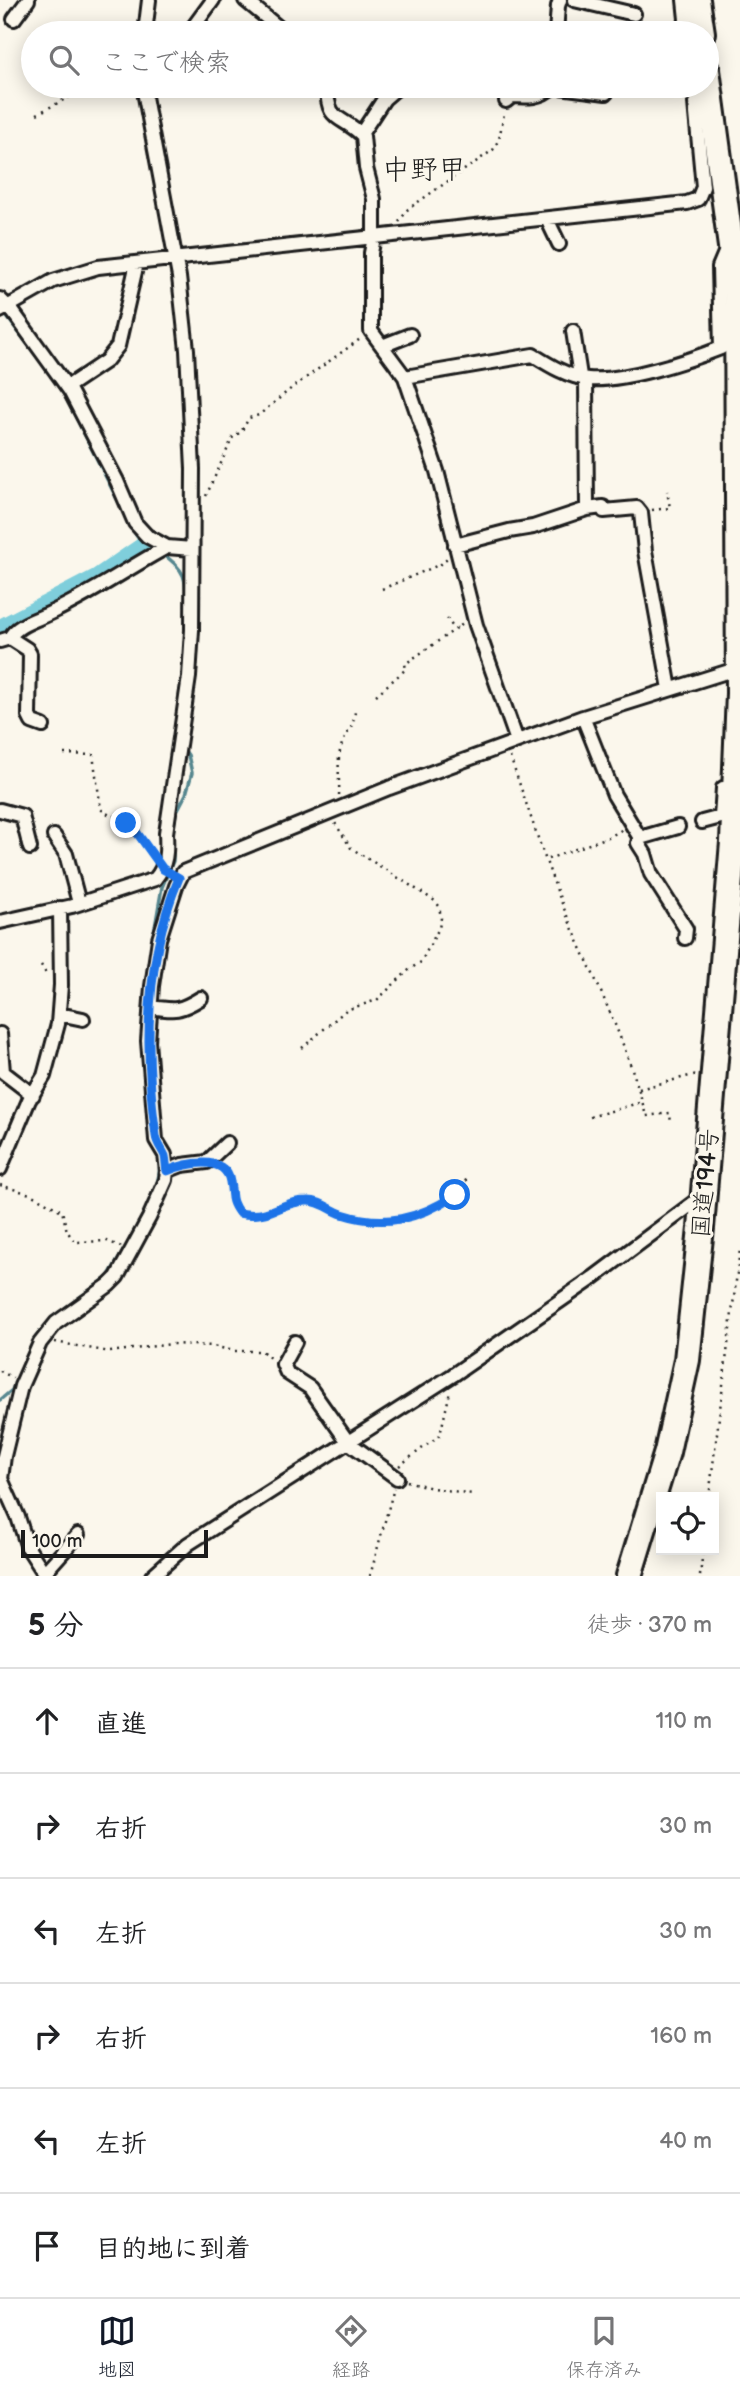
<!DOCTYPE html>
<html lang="ja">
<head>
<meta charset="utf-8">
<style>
  :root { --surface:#fff; --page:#f6f6f6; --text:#202124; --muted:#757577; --line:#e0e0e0; --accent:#111827 }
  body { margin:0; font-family:"Balsamiq Sans","Klee One",sans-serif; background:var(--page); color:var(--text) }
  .controls { position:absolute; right:21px; bottom:21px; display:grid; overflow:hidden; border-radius:0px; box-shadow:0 4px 18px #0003 }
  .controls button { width:63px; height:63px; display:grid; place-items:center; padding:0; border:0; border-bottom:2px solid var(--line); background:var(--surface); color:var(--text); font:35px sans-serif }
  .scale { position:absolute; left:21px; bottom:18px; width:187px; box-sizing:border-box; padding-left:7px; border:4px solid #1c1c1c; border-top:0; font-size:19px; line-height:24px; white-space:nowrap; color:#1c1c1c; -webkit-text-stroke:5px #fbf7ec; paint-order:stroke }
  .stop { position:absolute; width:21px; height:21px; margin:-16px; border:5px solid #1a73e8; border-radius:50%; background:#fff }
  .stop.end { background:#1a73e8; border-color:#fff; box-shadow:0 2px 7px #0008 }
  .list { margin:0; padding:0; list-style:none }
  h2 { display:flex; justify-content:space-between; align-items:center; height:91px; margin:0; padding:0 28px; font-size:30px }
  h2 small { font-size:23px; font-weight:400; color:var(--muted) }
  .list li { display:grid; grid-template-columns:46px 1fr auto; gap:21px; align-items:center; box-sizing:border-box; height:105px; padding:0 28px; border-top:2px solid var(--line) }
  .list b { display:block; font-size:26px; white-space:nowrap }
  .list em { font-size:23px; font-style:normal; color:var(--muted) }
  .icon { flex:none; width:38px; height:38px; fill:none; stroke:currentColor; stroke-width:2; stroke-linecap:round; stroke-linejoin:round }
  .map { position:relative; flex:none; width:740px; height:1576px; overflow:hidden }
  .search { position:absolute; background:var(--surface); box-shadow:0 4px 18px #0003; left:21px; right:21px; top:21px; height:77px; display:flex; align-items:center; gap:18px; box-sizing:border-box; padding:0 24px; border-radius:38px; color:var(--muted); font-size:26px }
  .sheet { height:721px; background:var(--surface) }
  nav { display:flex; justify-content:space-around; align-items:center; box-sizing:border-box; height:98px; border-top:2px solid var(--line); background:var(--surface); font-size:19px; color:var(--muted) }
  nav a { display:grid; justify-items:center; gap:4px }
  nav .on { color:var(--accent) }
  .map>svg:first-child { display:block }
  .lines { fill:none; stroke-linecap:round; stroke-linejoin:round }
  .stream { stroke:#57878f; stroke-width:3.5 }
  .river { stroke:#7fcedb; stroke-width:23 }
  .street-casing { stroke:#1c1c1c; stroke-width:18 }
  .highway-casing { stroke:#1c1c1c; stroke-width:30 }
  .path { stroke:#1c1c1c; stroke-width:2.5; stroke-dasharray:2 5; stroke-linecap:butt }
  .street { stroke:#fbf7ec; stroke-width:12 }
  .highway { stroke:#fbf7ec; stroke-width:24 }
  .route { stroke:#1a73e8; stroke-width:9 }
  .labels { text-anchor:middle; stroke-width:6; stroke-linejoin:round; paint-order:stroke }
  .street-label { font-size:24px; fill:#1c1c1c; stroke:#fbf7ec }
  .quarter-label { font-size:28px; fill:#1c1c1c; stroke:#fbf7ec }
</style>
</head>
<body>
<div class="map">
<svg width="740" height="1576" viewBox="0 0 740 1576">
  <rect width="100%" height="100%" fill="#fbf7ec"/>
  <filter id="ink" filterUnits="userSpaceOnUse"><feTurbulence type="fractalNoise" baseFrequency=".0143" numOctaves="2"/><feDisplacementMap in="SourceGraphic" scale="14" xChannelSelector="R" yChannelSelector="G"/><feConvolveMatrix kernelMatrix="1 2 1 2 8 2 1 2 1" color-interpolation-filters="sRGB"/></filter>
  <g filter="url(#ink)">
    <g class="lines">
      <path class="stream" d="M4 313 50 374
        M61 388 122 509
        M130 526 138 538 155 548
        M161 553C192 573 185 585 186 618
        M177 719 184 661
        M153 939 162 887 173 861V832L176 813 186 794 192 773 188 755 183 748
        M142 1219C149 1201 163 1180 159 1159 157 1151 151 1146 150 1138
        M0 1400 12 1390 36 1337 53 1317 108 1277 131 1238"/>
      <path class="river" d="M0 631 98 580 149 545"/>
      <defs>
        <path id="street" d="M245 0 285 33
          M574 0 634 14
          M684 0 686 19 684 33
          M14 19 28 0
          M145 33 149 0
          M185 33 191 30 213 0
          M556 33 558 6 560 0
          M327 86C327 124 341 114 363 136L366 168 374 199V237L371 253V331L405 377 437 471 476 625 517 741
          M552 86 606 93
          M506 101 512 96C527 97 541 98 552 87
          M361 134 384 99 399 86
          M547 219 559 244
          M0 299 13 312 70 391 117 481 135 523 147 536 167 547 192 549
          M0 311 53 281 98 267 687 203 698 199 703 187 695 103 705 86
          M573 331 580 376
          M382 346 410 335
          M405 377 533 355C549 365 568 377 588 379 623 382 688 361 721 348L719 267 727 248
          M586 379 587 509
          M67 387 106 361 118 346 137 263
          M455 545 509 531 533 527 587 509 603 507 604 511 637 508 641 513 645 551 670 689
          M10 638 27 649 30 654 29 716 32 722 43 726
          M0 641 10 638C15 626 35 620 46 615 89 596 126 569 167 547
          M583 717 614 795 640 838
          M0 810 22 816 30 848
          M702 822 721 817 723 788
          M678 827 640 838 638 843 645 854 651 874 686 929 685 938
          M54 836 66 854 79 903
          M0 922 72 906 155 879C167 865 167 851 166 833L189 677 192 630 193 469 187 350 179 277 143 86
          M151 1007C175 1011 180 1011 201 998
          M59 1014 83 1019
          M0 1034 3 1072 33 1095
          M0 1169 29 1100 44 1076 58 1024 61 985 60 908
          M167 1171 182 1165 207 1162 227 1143
          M295 1342 283 1364 287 1373 310 1388 348 1442 397 1478
          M44 1573 78 1535
          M46 1576 28 1548 18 1517 1 1479 4 1456 21 1386 40 1343 56 1323 109 1285 117 1277 149 1218 166 1180 167 1171 165 1155 156 1140 148 1041 152 986 159 939 176 886 183 872 389 788 583 717 739 668
          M152 1576 188 1544 453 1375 593 1278 704 1195"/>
        <path id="highway" d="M697 0 702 33
          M629 1576 667 1452 687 1360 701 1228 733 842 739 693 737 291 707 70"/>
      </defs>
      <use href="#street" class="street-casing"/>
      <use href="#highway" class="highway-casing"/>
      <path class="path" d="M37 114 90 86
        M399 222 408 209 493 150 499 139 504 114
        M206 496 233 437 241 432 249 418 259 415 293 387 363 337
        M652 510 670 508 667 491
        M382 589 441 564 448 557
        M447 618 452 626 457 628
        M376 695 406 669 405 664 463 624
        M64 754 93 755 101 809C107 815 114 815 121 820 135 829 143 842 153 855
        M510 757C531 815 549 876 574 932 601 992 630 1052 646 1116L670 1113 671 1124
        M339 795C340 779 336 760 342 744 349 729 355 726 355 708
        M548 859 611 836 623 829
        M41 965 48 977
        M302 1048 346 1010 377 1000 410 969 421 962 439 928 441 918 439 906 435 901 351 848 335 823
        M639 1089 697 1074
        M590 1117 642 1102
        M219 1168C236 1178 226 1195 239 1213 271 1220 278 1203 306 1201 318 1200 330 1209 341 1213 387 1230 442 1217 469 1176
        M0 1185 30 1194 62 1211 67 1231 75 1242 107 1241 122 1247
        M55 1342 110 1352 172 1344 213 1346 234 1351H262L273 1361
        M0 1371 13 1378
        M399 1466 440 1435 450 1392
        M407 1481 432 1488 473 1494
        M709 1497 740 1249
        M370 1576 394 1488
        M700 1576 703 1550"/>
      <use href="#street" class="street"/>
      <use href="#highway" class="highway"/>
    </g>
  </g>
  <g class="lines" filter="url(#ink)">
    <path class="route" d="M126 823 135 830 163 869 179 878C145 958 144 1051 156 1136 157 1144 162 1149 165 1156 166 1160 166 1167 167 1171 184 1164 226 1153 230 1182 233 1196 229 1199 239 1213 271 1220 280 1201 307 1201 319 1200 331 1210 342 1214 385 1228 419 1219 455 1195"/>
  </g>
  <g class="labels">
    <g class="street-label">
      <text transform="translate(705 1183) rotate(-85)" y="8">国道194号</text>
    </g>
    <g class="quarter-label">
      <text x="424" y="179">中野甲</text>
    </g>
  </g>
</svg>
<div class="controls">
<button><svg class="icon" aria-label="locate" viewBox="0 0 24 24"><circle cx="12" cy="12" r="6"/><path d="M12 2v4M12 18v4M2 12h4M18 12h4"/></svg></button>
</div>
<div class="scale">100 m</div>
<div class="stop" style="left:455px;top:1195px"></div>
<div class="stop end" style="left:126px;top:823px"></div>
<div class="search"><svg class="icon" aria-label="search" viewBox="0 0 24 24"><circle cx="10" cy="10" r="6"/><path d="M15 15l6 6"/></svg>ここで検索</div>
</div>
<section class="sheet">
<h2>5 分<small>徒歩 · 370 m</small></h2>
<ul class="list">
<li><svg class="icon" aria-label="ahead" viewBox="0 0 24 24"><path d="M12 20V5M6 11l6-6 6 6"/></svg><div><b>直進</b></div><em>110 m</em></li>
<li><svg class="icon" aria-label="right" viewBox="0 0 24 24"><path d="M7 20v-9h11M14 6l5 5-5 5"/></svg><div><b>右折</b></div><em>30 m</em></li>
<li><svg class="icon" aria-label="left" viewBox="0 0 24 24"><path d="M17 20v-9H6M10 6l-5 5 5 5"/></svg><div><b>左折</b></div><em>30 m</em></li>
<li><svg class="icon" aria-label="right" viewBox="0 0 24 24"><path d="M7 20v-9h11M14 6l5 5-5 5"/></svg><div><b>右折</b></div><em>160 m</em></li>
<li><svg class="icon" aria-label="left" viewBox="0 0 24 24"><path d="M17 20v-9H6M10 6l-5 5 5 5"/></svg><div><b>左折</b></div><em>40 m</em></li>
<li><svg class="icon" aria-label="arrive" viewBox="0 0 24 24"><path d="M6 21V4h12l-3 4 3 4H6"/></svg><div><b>目的地に到着</b></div></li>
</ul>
</section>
<nav>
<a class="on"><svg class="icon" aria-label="map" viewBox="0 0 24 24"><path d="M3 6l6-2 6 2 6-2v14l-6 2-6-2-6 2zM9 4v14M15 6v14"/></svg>地図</a>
<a><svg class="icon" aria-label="directions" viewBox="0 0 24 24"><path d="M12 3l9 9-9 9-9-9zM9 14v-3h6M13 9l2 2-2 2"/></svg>経路</a>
<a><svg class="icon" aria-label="saved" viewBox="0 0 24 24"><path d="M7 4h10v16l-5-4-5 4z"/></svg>保存済み</a>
</nav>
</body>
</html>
